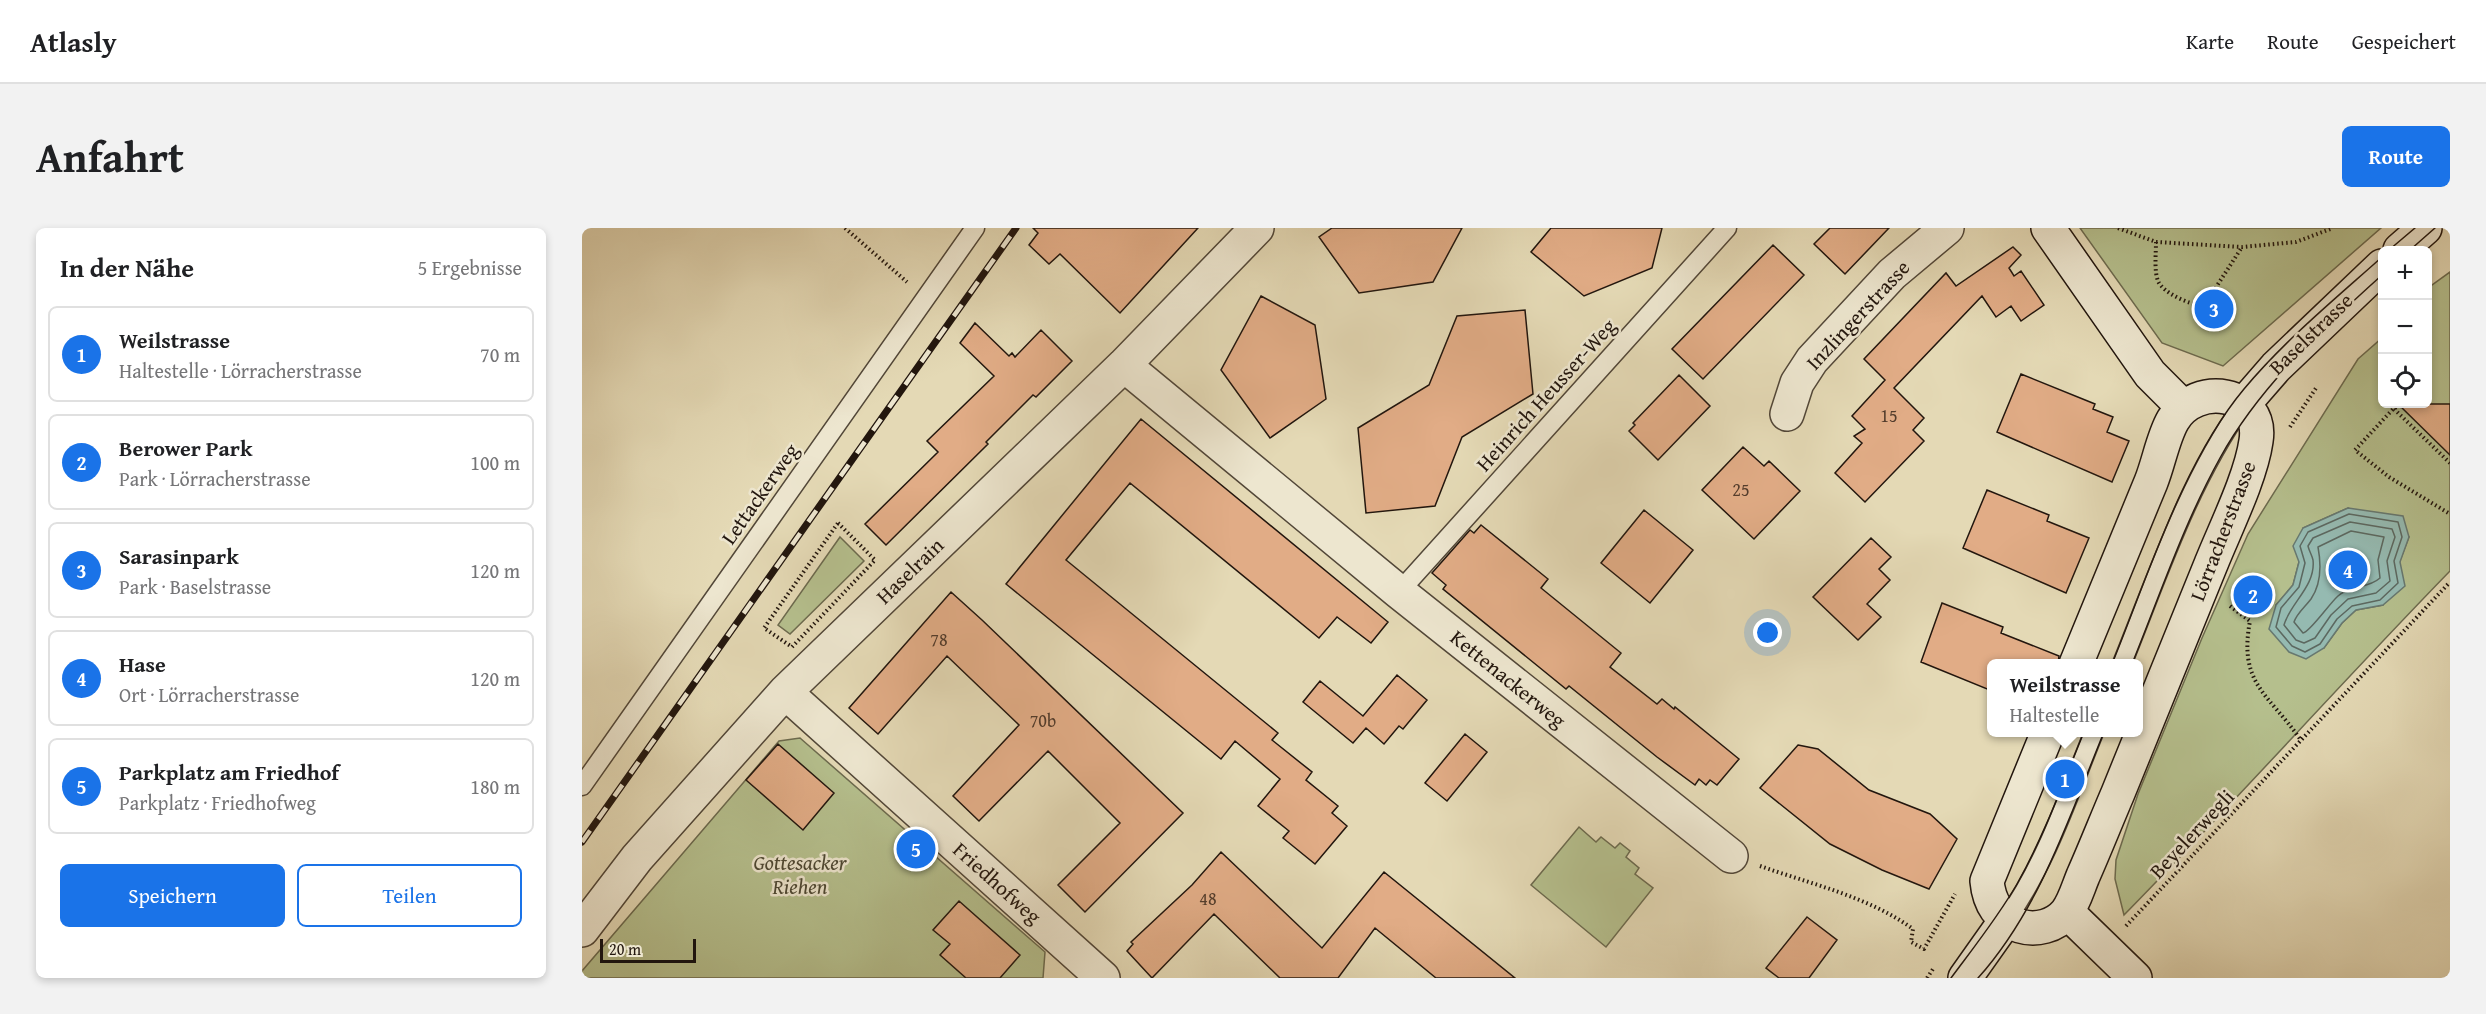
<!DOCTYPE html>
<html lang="de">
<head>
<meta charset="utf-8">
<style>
  :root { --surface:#fff; --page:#f2f2f2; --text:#202124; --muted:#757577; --line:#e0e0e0; --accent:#1a73e8 }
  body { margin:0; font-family:"Gentium Book Plus",serif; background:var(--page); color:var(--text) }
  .controls { position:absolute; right:18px; top:18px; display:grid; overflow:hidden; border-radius:9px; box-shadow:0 3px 9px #0003 }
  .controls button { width:54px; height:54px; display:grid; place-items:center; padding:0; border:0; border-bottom:2px solid var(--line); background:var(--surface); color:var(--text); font:30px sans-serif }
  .scale { position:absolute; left:18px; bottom:15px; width:96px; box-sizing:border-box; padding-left:6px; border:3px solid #22160e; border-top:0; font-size:16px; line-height:21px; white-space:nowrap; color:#22160e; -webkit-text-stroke:4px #ede6cf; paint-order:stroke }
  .you { position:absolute; left:1186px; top:405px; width:21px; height:21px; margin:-15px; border:4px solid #fff; border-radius:50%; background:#1a73e8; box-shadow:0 0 0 9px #1a73e833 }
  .badge { display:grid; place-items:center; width:39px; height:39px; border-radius:50%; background:var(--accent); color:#fff; font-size:20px; font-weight:700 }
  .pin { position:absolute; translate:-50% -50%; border:3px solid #fff; box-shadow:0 2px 6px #0006 }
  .popup { position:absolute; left:1405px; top:431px; width:156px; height:78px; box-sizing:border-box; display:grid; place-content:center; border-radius:9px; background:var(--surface); filter:drop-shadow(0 2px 4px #0005); font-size:20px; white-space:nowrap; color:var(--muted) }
  .popup b { font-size:22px; color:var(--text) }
  .popup::after { content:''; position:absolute; left:50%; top:100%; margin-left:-12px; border:12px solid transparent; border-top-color:var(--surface) }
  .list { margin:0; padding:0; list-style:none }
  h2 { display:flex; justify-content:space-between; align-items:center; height:78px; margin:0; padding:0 24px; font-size:26px }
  h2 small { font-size:20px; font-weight:400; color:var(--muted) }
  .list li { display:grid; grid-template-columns:39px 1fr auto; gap:18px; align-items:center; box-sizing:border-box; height:96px; margin:0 12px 12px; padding:0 12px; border:2px solid var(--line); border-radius:9px }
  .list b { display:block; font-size:22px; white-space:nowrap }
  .list p { margin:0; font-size:20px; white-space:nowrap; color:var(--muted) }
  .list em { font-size:20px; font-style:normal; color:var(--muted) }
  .actions { display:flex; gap:12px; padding:18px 24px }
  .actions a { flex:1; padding:14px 0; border:2px solid var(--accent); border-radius:9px; text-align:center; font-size:21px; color:var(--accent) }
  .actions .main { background:var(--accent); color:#fff }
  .icon { flex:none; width:33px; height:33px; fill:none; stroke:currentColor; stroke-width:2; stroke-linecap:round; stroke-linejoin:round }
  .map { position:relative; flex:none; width:1868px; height:750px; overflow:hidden; border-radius:9px }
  header { display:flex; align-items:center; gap:36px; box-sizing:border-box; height:84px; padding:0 30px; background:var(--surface); border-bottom:2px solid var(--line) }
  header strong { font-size:28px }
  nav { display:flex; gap:33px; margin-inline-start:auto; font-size:21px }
  .intro { display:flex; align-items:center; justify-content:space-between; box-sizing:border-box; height:144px; padding:0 36px }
  h1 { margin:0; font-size:42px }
  .button { padding:15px 27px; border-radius:9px; background:var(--accent); color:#fff; font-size:21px; font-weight:700 }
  main { display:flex; gap:36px; padding:0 36px }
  aside { flex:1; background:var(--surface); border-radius:9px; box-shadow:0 3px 9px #0003 }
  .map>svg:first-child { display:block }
  .green { fill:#b5bf8d; stroke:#6c6a4e; stroke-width:1.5; fill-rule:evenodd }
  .water { fill:#95bab1; stroke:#677870; stroke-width:1.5 }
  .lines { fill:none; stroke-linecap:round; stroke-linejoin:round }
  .shore { stroke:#5c6860; stroke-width:1.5 }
  .building { fill:#e1ac86; stroke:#22160e; stroke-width:1.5 }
  .lane-casing { stroke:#524738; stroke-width:21 }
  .street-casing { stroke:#524738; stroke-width:36 }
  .secondary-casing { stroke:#22160e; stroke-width:36 }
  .path { stroke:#22160e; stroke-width:4; stroke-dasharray:1.5 3; stroke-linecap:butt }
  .lane { stroke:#ede6cf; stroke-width:18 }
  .street { stroke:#ede6cf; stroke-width:33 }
  .secondary { stroke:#ede6cf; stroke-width:33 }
  .tram { stroke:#22160e; stroke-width:1.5 }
  .rail-casing { stroke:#22160e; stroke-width:7 }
  .rail { stroke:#ede6cf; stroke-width:4.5; stroke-dasharray:14; stroke-linecap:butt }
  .labels { text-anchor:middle; stroke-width:5; stroke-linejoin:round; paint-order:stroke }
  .number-label { font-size:18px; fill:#523c2c }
  .street-label { font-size:21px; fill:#22160e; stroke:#ede6cf }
  .park-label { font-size:21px; font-style:italic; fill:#4e4934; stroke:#ede6cf }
</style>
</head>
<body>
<header>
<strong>Atlasly</strong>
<nav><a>Karte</a><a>Route</a><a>Gespeichert</a></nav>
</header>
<div class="intro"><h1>Anfahrt</h1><a class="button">Route</a></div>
<main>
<aside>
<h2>In der Nähe<small>5 Ergebnisse</small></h2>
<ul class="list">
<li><span class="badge">1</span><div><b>Weilstrasse</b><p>Haltestelle · Lörracherstrasse</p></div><em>70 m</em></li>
<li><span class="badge">2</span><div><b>Berower Park</b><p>Park · Lörracherstrasse</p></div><em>100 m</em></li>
<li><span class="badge">3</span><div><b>Sarasinpark</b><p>Park · Baselstrasse</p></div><em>120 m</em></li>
<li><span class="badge">4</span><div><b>Hase</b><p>Ort · Lörracherstrasse</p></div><em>120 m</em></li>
<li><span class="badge">5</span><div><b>Parkplatz am Friedhof</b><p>Parkplatz · Friedhofweg</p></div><em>180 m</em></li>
</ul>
<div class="actions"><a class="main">Speichern</a><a>Teilen</a></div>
</aside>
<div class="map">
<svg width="1868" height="750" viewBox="0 0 1868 750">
  <rect width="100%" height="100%" fill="#e4d9b5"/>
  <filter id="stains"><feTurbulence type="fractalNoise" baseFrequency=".00333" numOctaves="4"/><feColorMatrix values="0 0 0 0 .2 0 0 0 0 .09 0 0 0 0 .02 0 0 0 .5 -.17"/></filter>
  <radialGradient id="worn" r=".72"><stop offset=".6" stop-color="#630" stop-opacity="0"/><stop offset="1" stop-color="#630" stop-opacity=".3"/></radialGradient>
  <path class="green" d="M1498 0H1799L1641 138 1580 115Z
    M1868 44V343C1758 456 1653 574 1542 687L1533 651 1534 632 1556 566 1620 410 1666 306 1776 131 1800 110V176H1846V60ZM1766 280 1827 309 1801 377 1774 382 1760 395 1742 420 1694 377 1711 357 1717 334 1721 300Z
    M258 309 282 333 208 406 196 397Z
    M218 510 463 724 461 750H0V743L197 513Z
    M997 599 1014 614 1019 609 1033 620 1038 615 1048 623 1044 629 1057 640 1053 646 1071 660 1024 719 949 657Z"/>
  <path class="water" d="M1766 280 1821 288 1827 309 1818 334 1823 358 1801 377 1774 382 1760 395 1742 420 1724 431 1707 424 1687 401 1694 377 1711 357 1717 334 1711 318 1721 300Z"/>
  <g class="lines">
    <path class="shore" d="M1767 286 1816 294 1820 309 1812 333 1816 355 1798 372 1770 378 1755 391 1738 416 1723 424 1710 418 1694 399 1699 380 1717 359 1723 335 1718 318 1726 304Z
      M1768 294 1810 301 1813 309 1805 333 1808 353 1794 365 1766 371 1749 387 1733 410 1722 415 1714 412 1702 397C1708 375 1734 358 1731 332 1730 327 1727 323 1726 318L1731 310Z
      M1769 303 1802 309 1796 332 1798 350C1786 361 1768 357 1756 368 1747 376 1728 404 1721 405L1712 394C1715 385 1723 379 1729 371 1740 355 1739 335 1736 319Z"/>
  </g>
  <path class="building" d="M451 0H616L538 85 478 26 467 36 447 17 456 5Z
    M750 0H880L851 54 777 65 737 9Z
    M969 0H1080L1070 40 1002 68 949 24Z
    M1248 0H1307L1263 46 1232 16Z
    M1191 17 1222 47 1121 151 1090 121Z
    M1431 19 1439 27 1427 40 1432 48 1439 43 1462 77 1439 93 1429 78 1414 89 1400 68 1312 160 1342 190 1331 202 1342 213 1283 274 1253 245 1280 215 1272 208 1283 201 1270 188 1303 152 1282 131 1364 45 1374 58Z
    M679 68 733 97 744 171 688 210 639 142Z
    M943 82 951 166 880 209 853 278 784 285 776 200 847 157 875 88Z
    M393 95 427 128 430 125 433 129 459 102 490 133 454 169 451 167 404 214 406 216 304 317 283 296 356 224 345 213 412 148 378 115Z
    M1439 146 1513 176 1511 181 1531 189 1525 204 1547 213 1530 254 1415 204Z
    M1097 147 1128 178 1076 232 1047 203 1053 197 1051 195Z
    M1816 176H1868V227Z
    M559 191 806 394 789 415 755 389 737 410 548 255 484 332 696 505 690 512 730 544 724 552 756 578 750 585 765 598 733 636 701 610 707 603 676 578 698 551 653 513 639 531 424 356Z
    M1161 219 1182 238 1187 233 1218 263 1172 311 1120 262Z
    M1405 262 1467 287 1465 293 1507 310 1484 365 1381 320Z
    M1062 282 1111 322 1068 375 1019 335Z
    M899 297 966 351 959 360 1039 425 1028 439 1075 476 1080 471 1092 481 1093 479 1157 531 1135 557 1128 552 1124 557 1117 551 1113 557 1075 529 987 458 984 461 861 361 864 357 850 345 888 302 892 305Z
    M1289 310 1309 329 1297 341 1308 352 1285 376 1299 389 1276 412 1231 369Z
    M369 364 400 392 601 585 503 684 476 657 538 595 466 523 397 593 371 568 437 497 365 428 296 506 267 480Z
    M1360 375 1421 399 1419 405 1477 428 1476 435H1410V463L1339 434Z
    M815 447 845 472 821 501 817 498 802 516 784 500 771 515 721 474 738 453 781 488Z
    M883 506 905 524 865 573 843 555Z
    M196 516 252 565 221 602 164 552Z
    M1216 517 1236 521 1287 562 1348 586 1375 611 1347 661 1300 642 1248 616 1178 560Z
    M639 624 740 720 802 644 933 750H854L793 700 756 750H698L632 686 570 750 545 723 551 716 549 714 610 657Z
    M377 673 438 727 418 750H384L358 727 368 716 351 702Z
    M1225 689 1255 712 1227 750H1197L1184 740Z"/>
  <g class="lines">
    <defs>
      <path id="lane" d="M817 364 1145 0
        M1540 436C1576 347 1606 255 1661 177
        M0 558 393 0
        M1424 692C1464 636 1486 568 1512 504"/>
      <path id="street" d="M542 137 817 364 1149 628
        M1205 186 1215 155 1230 132 1310 46 1365 0
        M203 464 521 750
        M0 702 55 630 203 464 542 137 675 0"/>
      <path id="secondary" d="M1466 0 1568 146 1601 179
        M1818 22 1843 0
        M1661 177 1694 139 1800 38
        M1466 504 1405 653C1407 675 1417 691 1438 698 1454 703 1473 698 1484 685 1492 675 1496 660 1501 648 1513 621 1524 593 1536 565 1567 488 1598 412 1629 336 1643 301 1669 249 1674 213 1682 163 1614 153 1591 192 1581 209 1577 234 1569 254 1544 314 1519 375 1494 436
        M1485 684 1553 750
        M1383 750 1424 692"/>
    </defs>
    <use href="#lane" class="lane-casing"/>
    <use href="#street" class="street-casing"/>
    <use href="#secondary" class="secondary-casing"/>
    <path class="path" d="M263 0 325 54
      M1536 0 1574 14 1660 19 1714 14 1751 0
      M1574 14C1574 25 1572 43 1576 53 1581 65 1608 77 1620 77L1629 67 1660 19
      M1819 178 1812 180 1773 222 1807 249 1868 286
      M1812 181 1868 235
      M1708 199 1734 160
      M256 295 293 332 210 419 182 400Z
      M1648 378 1668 393C1656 456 1687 466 1718 511
      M1178 638C1229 656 1287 669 1331 701L1329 714 1342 721 1373 666
      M1544 698 1868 354
      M1345 750 1351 741"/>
    <use href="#lane" class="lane"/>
    <use href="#street" class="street"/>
    <use href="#secondary" class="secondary"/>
    <path class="tram" d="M1807 22 1833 0
      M1828 22 1853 0
      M1530 436C1566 348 1601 234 1662 161 1703 112 1753 71 1800 29
      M1550 436C1578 367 1602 295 1638 230 1677 159 1740 101 1800 47
      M1369 750C1392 719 1416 689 1435 656 1462 608 1481 555 1502 504
      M1396 750C1458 681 1487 589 1522 504"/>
    <defs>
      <path id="rail" d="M0 614 434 0"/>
    </defs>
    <use href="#rail" class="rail-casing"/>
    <use href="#rail" class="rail"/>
  </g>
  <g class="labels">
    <g class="number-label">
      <text x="1307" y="194">15</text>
      <text x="1159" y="268">25</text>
      <text x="357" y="418">78</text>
      <text x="461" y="499">70b</text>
      <text x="626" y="677">48</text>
    </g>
    <g class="street-label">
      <text transform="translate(1276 87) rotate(-47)" y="7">Inzlingerstrasse</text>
      <text transform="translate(1729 106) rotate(-44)" y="7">Baselstrasse</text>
      <text transform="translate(964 167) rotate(-48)" y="7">Heinrich Heusser-Weg</text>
      <text transform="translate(178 266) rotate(-55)" y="7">Lettackerweg</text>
      <text transform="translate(1641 303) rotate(-69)" y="7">Lörracherstrasse</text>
      <text transform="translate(328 343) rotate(-44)" y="7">Haselrain</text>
      <text transform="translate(926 451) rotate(39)" y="7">Kettenackerweg</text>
      <text transform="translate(1610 606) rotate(-47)" y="7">Beyelerwegli</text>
      <text transform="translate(415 655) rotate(42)" y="7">Friedhofweg</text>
    </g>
    <g class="park-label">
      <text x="218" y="642">Gottesacker<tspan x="218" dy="24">Riehen</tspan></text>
    </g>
  </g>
  <rect width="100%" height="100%" filter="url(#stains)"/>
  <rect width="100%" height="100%" fill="url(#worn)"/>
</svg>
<div class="controls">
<button>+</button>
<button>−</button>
<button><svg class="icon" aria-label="locate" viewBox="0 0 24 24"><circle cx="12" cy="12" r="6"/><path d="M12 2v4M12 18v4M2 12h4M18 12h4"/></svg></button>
</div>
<div class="scale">20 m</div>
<div class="you"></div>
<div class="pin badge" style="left:1483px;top:551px">1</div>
<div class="popup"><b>Weilstrasse</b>Haltestelle</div>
<div class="pin badge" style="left:1671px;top:367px">2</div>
<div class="pin badge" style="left:1632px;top:81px">3</div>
<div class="pin badge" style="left:1766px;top:342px">4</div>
<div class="pin badge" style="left:334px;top:621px">5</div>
</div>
</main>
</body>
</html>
